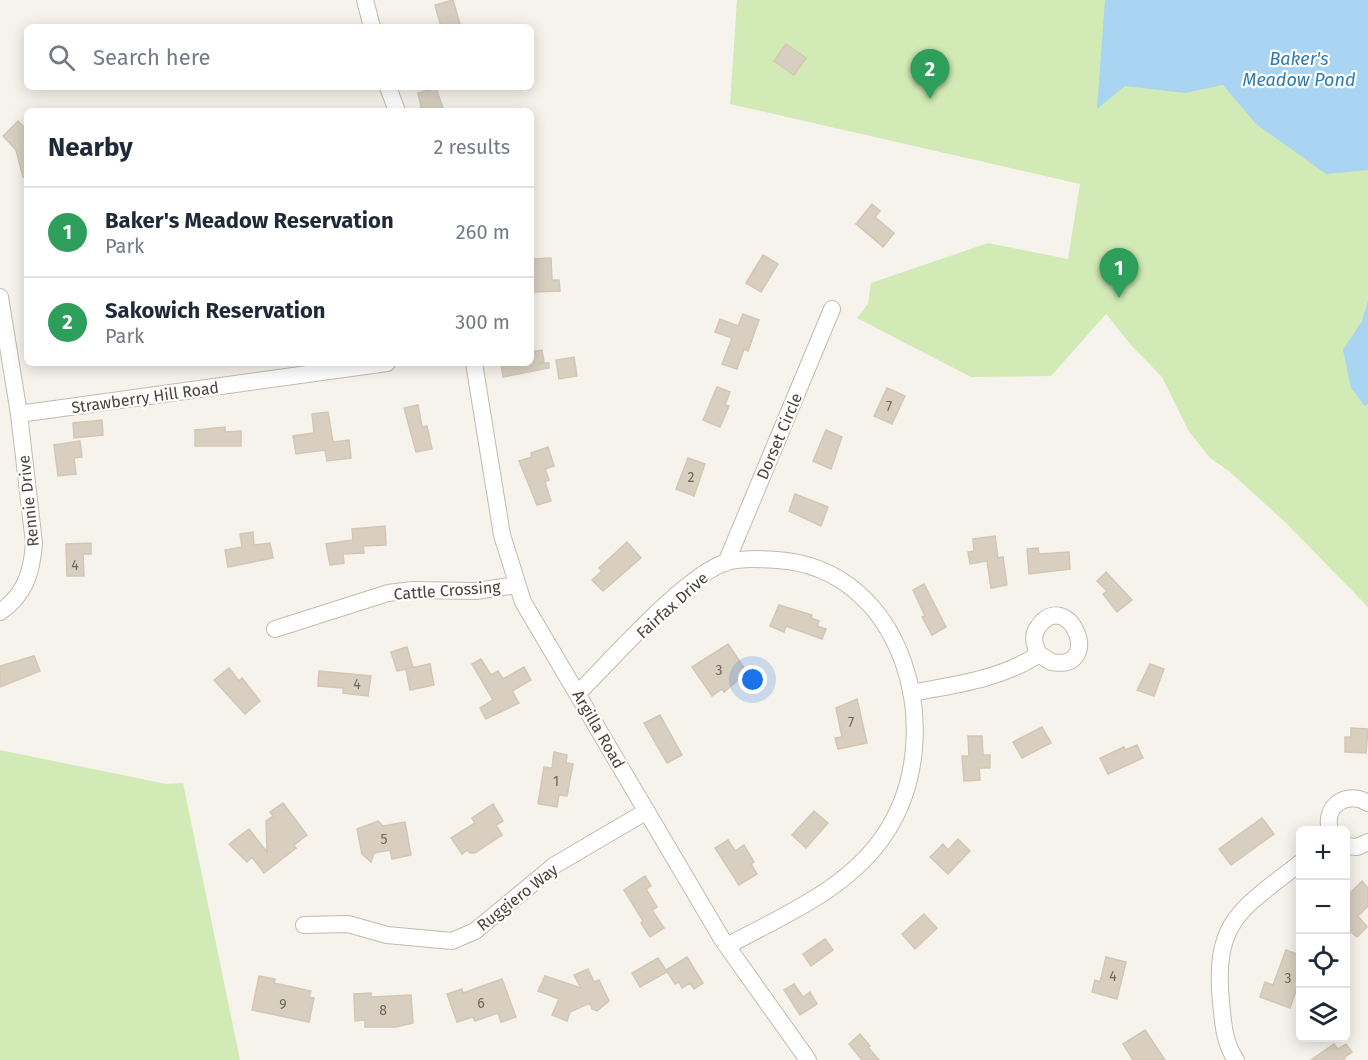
<!DOCTYPE html>
<html lang="en">
<head>
<meta charset="utf-8">
<style>
  :root { --surface:#fff; --page:#f6f6f7; --text:#1f2937; --muted:#747a83; --line:#e0e1e3; --accent:#7c3aed }
  body { margin:0; font-family:"Fira Sans",sans-serif; background:var(--page); color:var(--text) }
  .controls { position:absolute; right:18px; bottom:18px; display:grid; overflow:hidden; border-radius:9px; box-shadow:0 3px 15px #0003 }
  .controls button { width:54px; height:54px; display:grid; place-items:center; padding:0; border:0; border-bottom:2px solid var(--line); background:var(--surface); color:var(--text); font:30px sans-serif }
  .you { position:absolute; left:753px; top:680px; width:21px; height:21px; margin:-15px; border:4px solid #fff; border-radius:50%; background:#1a73e8; box-shadow:0 0 0 9px #1a73e833 }
  .badge { display:grid; place-items:center; width:39px; height:39px; border-radius:50%; background:var(--accent); color:#fff; font-size:20px; font-weight:700 }
  .pin { position:absolute; translate:-50% -50px; filter:drop-shadow(0 2px 3px #0008) }
  .pin::after { content:''; position:absolute; top:32px; width:21px; height:18px; background:inherit; clip-path:polygon(0 0,100% 0,50% 100%) }
  .list { margin:0; padding:0; list-style:none }
  h2 { display:flex; justify-content:space-between; align-items:center; height:78px; margin:0; padding:0 24px; font-size:26px }
  h2 small { font-size:20px; font-weight:400; color:var(--muted) }
  .list li { display:grid; grid-template-columns:39px 1fr auto; gap:18px; align-items:center; box-sizing:border-box; height:90px; padding:0 24px; border-top:2px solid var(--line) }
  .list b { display:block; font-size:22px; white-space:nowrap }
  .list p { margin:0; font-size:20px; white-space:nowrap; color:var(--muted) }
  .list em { font-size:20px; font-style:normal; color:var(--muted) }
  .icon { flex:none; width:33px; height:33px; fill:none; stroke:currentColor; stroke-width:2; stroke-linecap:round; stroke-linejoin:round }
  .map { position:relative; flex:none; width:1368px; height:1060px; overflow:hidden }
  .search { position:absolute; background:var(--surface); box-shadow:0 3px 15px #0003; left:24px; top:24px; width:510px; height:66px; display:flex; align-items:center; gap:15px; box-sizing:border-box; padding:0 21px; border-radius:9px; color:var(--muted); font-size:22px }
  .panel { position:absolute; background:var(--surface); box-shadow:0 3px 15px #0003; left:24px; top:108px; width:510px; height:258px; border-radius:9px }
  .map>svg:first-child { display:block }
  .green { fill:#d2eab5 }
  .water { fill:#a9d4f2 }
  .building { fill:#d8cfc1; stroke:#d3c7b4; stroke-width:1.5 }
  .lines { fill:none; stroke-linecap:round; stroke-linejoin:round }
  .minor-casing { stroke:#c2bbae; stroke-width:18 }
  .minor { stroke:#fff; stroke-width:16 }
  .labels { text-anchor:middle; stroke-width:4.5; stroke-linejoin:round; paint-order:stroke }
  .number-label { font-size:14px; fill:#6e675b }
  .street-label { font-size:16px; fill:#4b4439; stroke:#fff }
  .water-label { font-size:18px; font-style:italic; fill:#2e7ab2; stroke:#fff }
</style>
</head>
<body>
<div class="map">
<svg width="1368" height="1060" viewBox="0 0 1368 1060">
  <rect width="100%" height="100%" fill="#f6f3ec"/>
  <path class="green" d="M737 0H1368V607L1286 523 1229 471 1210 458 1188 430 1162 377 1131 345 1106 314 1051 376 971 377 857 318 868 304 871 283 988 243 1068 259 1080 184 730 104Z
    M0 750 166 784 183 783 240 1060H0Z"/>
  <path class="water" d="M1105 0H1368V170L1326 174 1256 124 1223 85 1185 93 1125 86 1097 109Z
    M1368 301V404L1365 406 1351 388 1343 350 1362 321Z"/>
  <path class="building" d="M453 0 460 24 458 27H441L435 5Z
    M786 44 806 58 794 75 774 61Z
    M436 88 444 111H422L418 93Z
    M18 121 27 130V176L23 177 16 150 3 136Z
    M872 204 880 211 875 217 894 233 883 247 856 224Z
    M763 255 778 264 761 292 746 283Z
    M551 258 552 280H559L560 291 531 292V259Z
    M743 314 759 320 748 351 744 349 737 369 722 364 732 338 715 332 720 319 738 326Z
    M542 350 544 362 539 363H549V368L503 377 501 363H531V352Z
    M574 357 577 376 559 379 556 360Z
    M717 387 730 392 725 405 729 406 720 427 703 420Z
    M887 388 905 396 892 424 874 416Z
    M418 405 422 427 427 426 432 449 416 452 404 408Z
    M328 412 333 442 349 440 351 458 327 461 325 450 296 454 293 436 314 433 312 414Z
    M102 420 103 435 74 438 73 423Z
    M225 427V432L241 431V446H195V430Z
    M826 430 842 437 831 469 813 461Z
    M80 441 82 457 74 458 76 474 58 476 54 445Z
    M548 447 554 466 545 469 549 480 545 482 551 501 537 505 519 461 532 457 531 453Z
    M688 458 705 464 694 496 676 489Z
    M795 494 828 507 821 526 789 511Z
    M385 526 386 545 363 546 364 553 343 554 344 563 330 565 326 544 353 540 352 529Z
    M253 532 254 545 270 543 273 558 228 567 225 550 242 547 240 534Z
    M995 536 998 558 1003 557 1007 585 991 588 987 561 970 564 968 552 974 551 973 539Z
    M627 542 641 558 603 591 592 580 602 571 599 568Z
    M91 543V554H83L84 576H67L66 544Z
    M1038 548 1039 554 1069 552 1070 569 1029 574 1027 549Z
    M1106 572 1132 600 1117 612 1103 594 1107 591 1097 581Z
    M924 584 946 627 932 635 922 617 925 616 913 590Z
    M779 605 812 615 811 618 819 621 817 626 826 629 822 639 786 626 784 632 770 626Z
    M728 644 747 672 724 692 722 689 712 696 692 667Z
    M407 647 413 667 410 668 430 664 434 685 410 690 406 669 397 671 391 652Z
    M34 656 40 671 0 687V666Z
    M481 659 491 675 498 671 503 679 524 667 531 680 512 691 519 703 486 719 480 708 493 700 472 664Z
    M1150 664 1164 669 1154 696 1137 690Z
    M229 668 239 681 242 678 260 701 245 714 214 680Z
    M319 671 371 676 368 696 343 693V688L318 686Z
    M857 699 867 743 838 749 835 738 842 737 836 708Z
    M660 715 682 755 667 763 644 723Z
    M1042 727 1051 743 1022 758 1013 742Z
    M1351 728 1368 729 1366 753 1345 752V737H1351Z
    M968 736H982L983 755H990V768H979L980 780 964 781 962 756H969Z
    M1137 745 1143 758 1108 774 1100 758 1124 747 1125 750Z
    M554 752 567 755 566 763 573 764 567 796 559 795 557 807 538 804 544 767 552 768Z
    M283 803 307 835 294 845 296 848 264 873 252 857 247 862 229 844 249 829 267 852 266 821 273 816 270 812Z
    M493 804 503 821 496 825 502 835 475 853H470L468 850 462 854 451 838 475 823 472 818Z
    M814 811 828 823 806 848 792 835Z
    M1262 818 1274 834 1231 865 1219 849Z
    M378 821 383 826 405 822 411 855 392 859 390 850 374 853 371 862 362 854 357 829Z
    M958 839 970 851 948 874 930 857 943 844 948 850Z
    M728 840 735 851 744 845 754 862 751 864 757 874 739 885 715 848Z
    M645 876 651 886 646 889 657 907 652 910 664 928 650 937 641 923 643 921 624 890Z
    M1362 881 1368 888V906L1358 916 1367 927 1357 937 1346 928V897Z
    M924 914 937 928 915 949 902 934Z
    M825 939 833 950 811 966 803 954Z
    M1286 950 1300 955V979L1290 1008 1260 997 1265 982 1273 985Z
    M687 957 703 983 694 989 690 983 682 988 679 982 675 984 666 970Z
    M1106 957 1126 962 1117 999 1092 992 1095 980 1100 982Z
    M658 958 667 972 640 987 632 973Z
    M588 969 594 982 599 980 609 1001 597 1011 592 1009 590 1003 570 1012 567 1021 552 1015 559 999 538 991 545 976 581 988 574 975Z
    M259 976 275 979 274 983 311 991 309 997 314 998 309 1022 252 1010Z
    M502 979 516 1017 501 1022 498 1013 475 1021 473 1017 457 1022 447 994 462 989 463 993Z
    M794 984 803 997 810 992 817 1004 800 1015 784 990Z
    M371 993V997L411 995 413 1023 396 1027H365V1020L355 1021 354 994Z
    M1145 1030 1165 1060H1133L1123 1044Z
    M860 1034 870 1046 868 1047 879 1060H862L849 1044Z
    M1334 1044 1338 1049 1346 1044 1352 1052 1344 1058 1345 1060H1311Z"/>
  <g class="lines">
    <defs>
      <path id="minor" d="M365 0 372 27
        M388 87 397 111
        M0 297 19 414 387 363
        M474 363 502 535 523 602 722 939 808 1060
        M726 563 832 309
        M0 612C25 595 32 572 34 543L19 414
        M275 629 388 593 413 590 476 591 517 585
        M578 693C611 661 686 574 727 562 743 558 760 559 777 560 905 568 949 734 887 831 851 888 784 915 727 946
        M911 693C954 685 1002 679 1039 654L1051 662C1106 672 1068 585 1038 627 1032 635 1034 645 1039 654
        M1330 830C1323 806 1347 790 1368 803
        M1346 846 1357 847 1368 842
        M304 925 348 924 387 935 452 941 475 931 555 865 647 811
        M1236 1060C1224 1043 1223 1022 1221 1002 1213 920 1242 909 1300 863"/>
    </defs>
    <use href="#minor" class="minor-casing"/>
    <use href="#minor" class="minor"/>
  </g>
  <g class="labels">
    <g class="number-label">
      <text x="889" y="411">7</text>
      <text x="691" y="482">2</text>
      <text x="75" y="570">4</text>
      <text x="719" y="675">3</text>
      <text x="357" y="689">4</text>
      <text x="851" y="727">7</text>
      <text x="556" y="786">1</text>
      <text x="384" y="844">5</text>
      <text x="1113" y="981">4</text>
      <text x="1288" y="983">3</text>
      <text x="481" y="1008">6</text>
      <text x="283" y="1009">9</text>
      <text x="383" y="1015">8</text>
    </g>
    <g class="street-label">
      <text transform="translate(145 397) rotate(-8)" y="6">Strawberry Hill Road</text>
      <text transform="translate(779 436) rotate(-67)" y="6">Dorset Circle</text>
      <text transform="translate(28 501) rotate(-96)" y="6">Rennie Drive</text>
      <text transform="translate(447 590) rotate(-4)" y="6">Cattle Crossing</text>
      <text transform="translate(672 605) rotate(-42)" y="6">Fairfax Drive</text>
      <text transform="translate(599 729) rotate(60)" y="6">Argilla Road</text>
      <text transform="translate(517 897) rotate(-38)" y="6">Ruggiero Way</text>
    </g>
    <g class="water-label">
      <text x="1299" y="65">Baker's<tspan x="1299" dy="21">Meadow Pond</tspan></text>
    </g>
  </g>
</svg>
<div class="controls">
<button>+</button>
<button>−</button>
<button><svg class="icon" aria-label="locate" viewBox="0 0 24 24"><circle cx="12" cy="12" r="6"/><path d="M12 2v4M12 18v4M2 12h4M18 12h4"/></svg></button>
<button><svg class="icon" aria-label="layers" viewBox="0 0 24 24"><path d="M12 4l9 5-9 5-9-5zM3 14l9 5 9-5"/></svg></button>
</div>
<div class="you"></div>
<div class="pin badge" style="left:1119px;top:298px;background:#2e9e5b">1</div>
<div class="pin badge" style="left:930px;top:99px;background:#2e9e5b">2</div>
<div class="search"><svg class="icon" aria-label="search" viewBox="0 0 24 24"><circle cx="10" cy="10" r="6"/><path d="M15 15l6 6"/></svg>Search here</div>
<section class="panel">
<h2>Nearby<small>2 results</small></h2>
<ul class="list">
<li><span class="badge" style="background:#2e9e5b">1</span><div><b>Baker's Meadow Reservation</b><p>Park</p></div><em>260 m</em></li>
<li><span class="badge" style="background:#2e9e5b">2</span><div><b>Sakowich Reservation</b><p>Park</p></div><em>300 m</em></li>
</ul>
</section>
</div>
</body>
</html>
